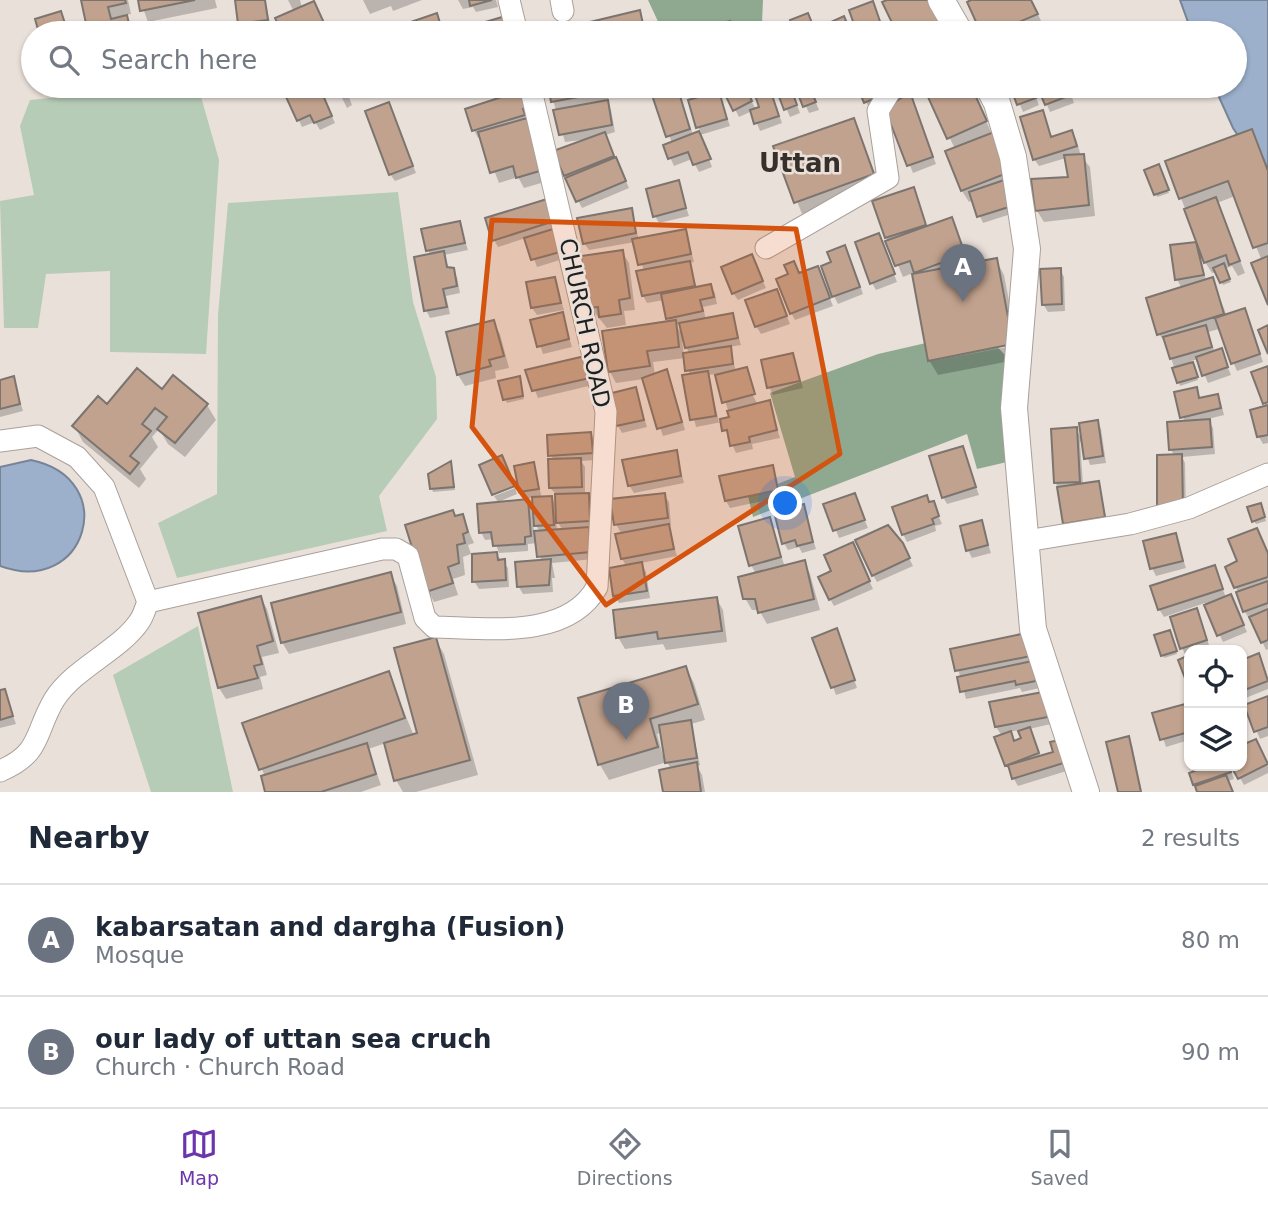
<!DOCTYPE html>
<html lang="en">
<head>
<meta charset="utf-8">
<style>
  :root { --surface:#fff; --page:#f6f6f7; --text:#1f2937; --muted:#747a83; --line:#e0e1e3; --accent:#6d35ac }
  body { margin:0; font-family:"DejaVu Sans",sans-serif; background:var(--page); color:var(--text) }
  .controls { position:absolute; right:21px; bottom:21px; display:grid; overflow:hidden; border-radius:14px; box-shadow:0 2px 5px #0004 }
  .controls button { width:63px; height:63px; display:grid; place-items:center; padding:0; border:0; border-bottom:2px solid var(--line); background:var(--surface); color:var(--text); font:35px sans-serif }
  .you { position:absolute; left:786px; top:504px; width:24px; height:24px; margin:-18px; border:5px solid #fff; border-radius:50%; background:#1a73e8; box-shadow:0 0 0 10px #1a73e833 }
  .badge { display:grid; place-items:center; width:46px; height:46px; border-radius:50%; background:var(--accent); color:#fff; font-size:23px; font-weight:700 }
  .pin { position:absolute; translate:-50% -58px; filter:drop-shadow(0 2px 4px #0008) }
  .pin::after { content:''; position:absolute; top:37px; width:24px; height:21px; background:inherit; clip-path:polygon(0 0,100% 0,50% 100%) }
  .list { margin:0; padding:0; list-style:none }
  h2 { display:flex; justify-content:space-between; align-items:center; height:91px; margin:0; padding:0 28px; font-size:30px }
  h2 small { font-size:23px; font-weight:400; color:var(--muted) }
  .list li { display:grid; grid-template-columns:46px 1fr auto; gap:21px; align-items:center; box-sizing:border-box; height:112px; padding:0 28px; border-top:2px solid var(--line) }
  .list b { display:block; font-size:26px; white-space:nowrap }
  .list p { margin:0; font-size:23px; white-space:nowrap; color:var(--muted) }
  .list em { font-size:23px; font-style:normal; color:var(--muted) }
  .icon { flex:none; width:38px; height:38px; fill:none; stroke:currentColor; stroke-width:2; stroke-linecap:round; stroke-linejoin:round }
  .map { position:relative; flex:none; width:1268px; height:792px; overflow:hidden }
  .search { position:absolute; background:var(--surface); box-shadow:0 2px 5px #0004; left:21px; right:21px; top:21px; height:77px; display:flex; align-items:center; gap:18px; box-sizing:border-box; padding:0 24px; border-radius:38px; color:var(--muted); font-size:26px }
  .sheet { height:315px; background:var(--surface) }
  nav { display:flex; justify-content:space-around; align-items:center; box-sizing:border-box; height:98px; border-top:2px solid var(--line); background:var(--surface); font-size:19px; color:var(--muted) }
  nav a { display:grid; justify-items:center; gap:4px }
  nav .on { color:var(--accent) }
  .map>svg:first-child { display:block }
  .green { fill:#b7ccb7 }
  .forest { fill:#8fa990 }
  .water { fill:#9cb0cc; stroke:#778497; stroke-width:2 }
  .shadow { fill:#0003; fill-rule:evenodd }
  .building { fill:#c1a28e; stroke:#7c746e; stroke-width:2 }
  .lines { fill:none; stroke-linecap:round; stroke-linejoin:round }
  .minor-casing { stroke:#a9a09b; stroke-width:23 }
  .tertiary-casing { stroke:#a9a09b; stroke-width:28 }
  .minor { stroke:#fff; stroke-width:21 }
  .tertiary { stroke:#fff; stroke-width:26 }
  .marked { fill:#d4530e; fill-opacity:0.2; stroke:#d4530e; stroke-width:5; stroke-linejoin:round }
  .labels { text-anchor:middle; stroke-width:5; stroke-linejoin:round; paint-order:stroke }
  .street-label { font-size:23px; fill:#221e1c; stroke:#eae0da }
  .quarter-label { font-size:26px; font-weight:bold; fill:#362f2a; stroke:#eae0da }
</style>
</head>
<body>
<div class="map">
<svg width="1268" height="792" viewBox="0 0 1268 792">
  <rect width="100%" height="100%" fill="#eae0da"/>
  <path class="green" d="M87 86H198L219 160 206 354 110 352V271L46 274 38 328H4L0 201 34 195 20 126 30 100 79 95Z
    M398 192 413 302 436 377 437 419 379 496 387 531 177 578 158 523 217 494 218 315 228 203Z
    M198 626 233 792H151L113 675Z"/>
  <path class="forest" d="M648 0H763L762 23 749 33 730 21C701 31 691 35 661 28Z
    M989 338 1005 355 1007 462 977 469 967 434 753 517 748 496 795 477 770 393 878 354 939 340Z"/>
  <path class="water" d="M1180 0H1268V180L1233 128 1214 86H1235V33H1192Z
    M31 460C122 479 86 598 0 566V467Z"/>
  <path class="shadow" d="M83 0H128L131 14 125 15 134 33H90Z
    M140 0H215L217 8 148 22Z
    M237 0H265L271 27 244 31Z
    M288 0H300L302 8 318 10 328 33H284L278 19 294 12Z
    M363 0H422L393 11 391 6 370 14Z
    M458 0H496L498 7 476 12 473 7 463 9Z
    M968 0H1031L1043 25 1025 33H983Z
    M639 12 647 30 651 29 653 33H550Z
    M283 86H318L335 123 320 130 315 122 302 127Z
    M336 86H361L347 92 352 105 347 108Z
    M549 86H605L608 99H605L611 110 615 132 605 135 629 188 582 208 565 175 591 139 565 142Z
    M677 86 693 135 701 132 698 127 719 93 730 126 700 135 712 167 699 172 692 159 674 166 665 146 672 143 651 87Z
    M723 86H744L756 110 762 108 754 86H769L782 123 760 131 752 111 739 117Z
    M777 86H790L800 113 790 117Z
    M797 86H809L819 110 809 113Z
    M859 86H881L870 109 866 102Z
    M925 86H970L992 134 1014 213 983 223 973 200 969 202 962 191 947 152 955 149Z
    M1012 86H1031L1039 105 1023 112Z
    M1039 86H1068L1074 103 1050 112Z
    M522 93 531 116H525L548 181 524 188 518 177 499 183 481 137 478 138 474 130Z
    M913 101 936 164 913 173 888 110Z
    M392 111 416 173 395 181 390 174Z
    M1043 112 1052 138 1072 132 1076 139 1081 156 1090 167 1095 216 1044 222 1037 211 1070 179 1066 158 1039 166 1034 159Z
    M854 120 880 186 802 214 776 147Z
    M1252 131 1268 167V301L1262 261 1235 196 1217 203 1245 273 1238 276 1232 266 1225 269 1231 282 1223 285 1217 272 1212 273 1200 254 1206 281 1212 279 1227 316 1248 318 1263 362 1237 371 1219 329 1208 332 1215 353 1221 351 1231 375 1208 383 1198 359 1191 361 1198 380 1180 386 1167 345 1159 334 1182 289 1177 279 1172 247 1198 243 1181 198Z
    M1160 169 1169 193 1157 197 1156 194Z
    M678 182 689 216 659 223 655 216Z
    M913 189 927 228 951 219 970 265 996 260 1004 275 1017 342 932 358V361L1018 345 1020 359 938 375 929 360 913 273 903 277 886 237Z
    M546 201 563 259 537 267 526 238 498 247 494 240Z
    M631 210 639 240 686 231 694 262 689 263 697 288 711 286 715 293 717 304 703 307 706 320 732 315 741 345 729 347 736 371 747 369 755 391 752 386 749 388 758 405 769 402 780 438 752 444 753 449 736 453 722 422 696 427 684 377 690 376 685 358 653 362 655 375 666 372 670 379 685 430 663 436 644 379 616 383 610 372 670 323 664 300 647 303 643 296 644 271 635 242 589 250 584 243ZM681 324 683 336 676 325ZM682 341 690 354 684 355ZM716 374 731 419 719 422 708 375Z
    M459 223 468 250 444 255 449 269 457 277 460 293 446 296 450 314 430 318 426 310 431 256 428 250Z
    M879 235 897 282 876 290 872 283Z
    M622 252 629 263 635 310 624 311 626 325 607 328 590 307Z
    M849 255 863 294 838 304 834 296Z
    M755 264 766 288 738 300 733 293Z
    M1060 270 1064 277 1065 311 1048 312 1043 304Z
    M800 275 821 276 833 306 795 320 791 313Z
    M554 279 564 310 537 315 532 308Z
    M777 291 790 324 761 334 756 326Z
    M562 314 572 347 543 354 532 321Z
    M493 322 500 334 509 368 495 371 496 378 465 386 458 375Z
    M793 355 803 388 773 395 769 387Z
    M584 358 593 385 538 398 527 371Z
    M1268 368V443L1263 444 1259 437 1267 407 1264 403Z
    M13 378 23 411 0 417V381Z
    M519 378 524 399 507 403 505 399Z
    M635 389 647 427 622 433 618 426Z
    M1196 389 1201 400 1217 396 1221 403 1224 415 1208 419 1213 428 1215 454 1182 457 1185 463 1186 515 1163 516 1175 456 1171 450Z
    M207 405 216 420 185 457 168 444 159 429 152 437 158 447 140 469 146 479 139 488 83 442 75 427 108 406Z
    M1097 422 1101 429 1106 463 1090 465 1083 442H1080L1083 485 1098 483 1108 525 1069 531 1056 483 1076 429 1083 441Z
    M591 433 595 441 596 460 581 461 585 467V495L592 502 593 528 588 529 592 536 594 559 552 563 555 578H552L553 592 523 594 519 587 542 562 537 543 528 544V551L499 553 494 539 485 540 481 532 526 501 520 492 533 464 542 498 551 497 558 509 557 495 550 488 553 461 549 436ZM534 497 535 514 526 499ZM556 519 563 531H557ZM533 520 540 532 534 533Z
    M962 448 979 495 947 504 943 497Z
    M676 452 684 483 634 493 629 485Z
    M451 464 455 490 433 492 432 489Z
    M772 467 781 497 730 508 726 501Z
    M515 488 517 494 498 502 494 496Z
    M664 495 669 502 671 525 668 526 677 556 641 563 646 572 650 598 619 603 615 596 627 567 622 559V535L616 524Z
    M854 495 868 528 839 538 826 505Z
    M933 503 942 524 935 526 936 531 907 542 903 534Z
    M803 506 816 549 802 553 799 547 788 550 784 543Z
    M1262 508 1266 521 1256 524 1254 521Z
    M462 516 474 543 468 545 471 554 463 557 465 575 453 579 458 595 434 602 428 591 456 518Z
    M769 519 785 567 804 562 810 574 820 610 767 624 759 610H752L745 598 756 574 751 565Z
    M981 522 991 553 972 558 968 550Z
    M1175 535 1186 568 1156 576 1152 568Z
    M856 551 873 589 834 606 830 599Z
    M906 552 913 566 877 582 873 575Z
    M496 554 508 568 509 587 479 589 474 581Z
    M1268 555V649L1266 650 1251 617 1249 618 1244 611 1236 587Z
    M1215 567 1226 598 1234 603 1247 632 1223 642 1205 603 1164 617 1159 609Z
    M390 574 397 586 406 624 289 654 282 642Z
    M261 598 267 609 279 653 262 657 267 675 260 677 263 689 226 699 219 688 200 614Z
    M716 598 723 610 727 642 666 650 663 644 625 649 618 637Z
    M1197 610 1210 648 1189 650V685L1180 661 1187 658 1182 648Z
    M1026 635 1044 687 1022 692 1020 688 966 699 953 650Z
    M1171 635 1177 654 1164 658 1163 655Z
    M840 638 857 688 836 695 815 639Z
    M435 639 444 654 478 775 416 792H403L396 780 386 743 368 749 381 785 361 792H267L265 777 245 724 388 673 414 736 419 734Z
    M1258 656 1268 678V689L1243 699 1242 662Z
    M686 668 694 683 705 720 691 724 700 765 697 766 702 775 705 792H665L671 769 667 762 609 780 600 765 581 699ZM662 732 666 755 663 756 657 734Z
    M4 691 16 724 0 728V692Z
    M1042 694 1051 724 1029 729 1041 757 1055 753 1073 769 1018 786 1006 765 1002 736 996 727ZM1020 730 1023 739 1015 743 1009 732Z
    M1268 698V736L1260 739 1246 706Z
    M1184 706 1189 717V740L1166 747 1155 714Z
    M1128 738 1132 745 1142 792H1120Z
    M1255 741 1268 766V773L1244 785 1233 766H1242V747Z
    M1201 766H1229L1234 779 1228 781 1233 792H1199L1195 784 1202 770Z"/>
  <path class="building" d="M81 0H125L126 3 108 7 111 19 127 15 131 33H88Z
    M138 0H195L140 11Z
    M235 0H265L268 20 238 24Z
    M469 0H492L470 6Z
    M887 0H930L946 33H897L882 2Z
    M971 0H1031L1038 14 993 33H981L967 2Z
    M314 1 325 25 315 30 317 33H282L275 18Z
    M873 1 884 33H857L849 10Z
    M640 10 644 29 652 27 653 33H544Z
    M61 11 68 33H39L35 19Z
    M437 13 443 33H392L390 29Z
    M808 13 816 33H795L790 20Z
    M512 14 517 33H460L459 30Z
    M844 16 851 33H823L820 27Z
    M730 21 733 33H683Z
    M281 86H319L332 116 314 123 310 115 297 121Z
    M334 86H344L347 93 339 97Z
    M548 86H604L605 92 551 102Z
    M649 86H677L690 129 666 137Z
    M721 86H745L752 101 733 111Z
    M752 86H769L779 116 754 124 750 110 759 107Z
    M775 86H790L797 105 784 110Z
    M795 86H809L816 102 803 107Z
    M857 86H882L885 94 864 103Z
    M923 86H971L987 121 947 139Z
    M1010 86H1031L1036 98 1017 105Z
    M1037 86H1068L1071 95 1045 105Z
    M523 90 529 109H523L525 115 472 131 465 109Z
    M719 91 727 119 696 128 688 100Z
    M910 92 933 157 907 166 885 109Z
    M608 100 612 125 559 135 553 110Z
    M389 102 413 166 389 175 365 111Z
    M1043 110 1051 137 1072 130 1077 146 1033 160 1020 117Z
    M527 118 543 170 516 178 513 166 490 173 478 132Z
    M854 118 874 174 794 203 773 146Z
    M1252 129 1268 171V243L1253 248 1228 181 1179 199 1165 161Z
    M699 131 711 159 693 165 688 152 668 159 663 145Z
    M605 132 614 156 564 176 553 151Z
    M994 132 1010 172 961 191 945 151Z
    M1084 154 1089 205 1035 211 1031 179 1068 177 1064 155Z
    M616 157 626 181 576 202 565 178Z
    M1159 164 1169 190 1154 195 1144 170Z
    M679 180 686 208 653 217 646 189Z
    M1004 180 1012 206 977 217 969 192Z
    M914 187 926 225 885 238 872 201Z
    M1216 197 1240 261 1229 265 1226 255 1204 263 1184 209Z
    M547 199 554 221 492 241 485 218Z
    M632 208 636 233 583 244 577 218Z
    M952 217 965 254 914 273 910 261 895 266 885 241Z
    M460 221 465 243 426 251 421 229Z
    M553 229 560 252 531 260 524 238Z
    M686 229 691 254 638 265 632 239Z
    M879 233 895 274 870 284 855 242Z
    M1196 242 1204 275 1175 280 1170 245Z
    M845 245 860 287 832 297 821 266 831 262 827 252Z
    M623 250 630 298 619 300 621 314 599 317 598 307 588 308 581 256Z
    M444 251 447 267 454 268 457 286 443 289 447 307 424 311 414 257Z
    M752 254 763 281 732 294 721 267Z
    M1268 256V305L1251 263Z
    M997 258 1013 344 928 361 912 274Z
    M690 261 695 286 642 296 636 271Z
    M794 261 799 273 818 266 830 298 790 314 776 279 788 274 784 265Z
    M1224 263 1230 279 1220 283 1213 268Z
    M1061 268 1062 304 1042 305 1040 269Z
    M555 277 561 303 531 308 526 282Z
    M1213 277 1224 314 1157 335 1146 298Z
    M711 284 714 297 700 300 703 311 666 319 661 294Z
    M777 289 787 316 755 327 745 300Z
    M1245 308 1260 354 1231 364 1215 318Z
    M563 312 569 339 537 347 530 320Z
    M733 313 738 338 685 348 679 323Z
    M494 320 504 356 489 360 491 366 457 375 446 332Z
    M676 320 679 347 647 351 650 366 608 372 602 331Z
    M1206 325 1212 347 1170 359 1163 337Z
    M1268 325V354L1258 330Z
    M731 346 733 364 685 371 683 353Z
    M1222 348 1228 367 1202 376 1196 357Z
    M793 353 800 381 767 388 761 360Z
    M585 356 590 378 532 391 525 370Z
    M1193 362 1198 377 1177 383 1172 368Z
    M1268 366V402L1263 404 1251 372Z
    M747 367 755 394 722 403 715 375Z
    M137 368 162 389 173 375 208 404 175 443 157 429 167 417 155 408 142 424 151 431 130 456 139 463 130 474 72 426 98 396 107 404Z
    M667 369 682 422 657 429 642 378Z
    M708 371 716 416 690 420 682 375Z
    M14 376 20 404 0 409V380Z
    M520 376 523 396 503 400 498 381Z
    M636 387 644 420 616 426 608 394Z
    M1197 387 1199 398 1218 394 1221 408 1180 418 1174 392Z
    M770 400 777 430 749 437 750 442 730 446 727 430 722 431 720 419 729 417 727 411Z
    M1268 405V435L1257 437 1250 410Z
    M1210 419 1212 447 1169 450 1167 422Z
    M1098 420 1103 456 1084 459 1079 423Z
    M1077 427 1080 482 1054 483 1051 429Z
    M591 432 593 453 548 456 547 435Z
    M963 446 976 487 942 498 929 456Z
    M677 450 681 476 628 486 622 460Z
    M1182 454 1183 508 1157 509V455Z
    M502 455 515 486 492 495 479 465Z
    M581 458 582 487 549 488 548 459Z
    M451 461 454 487 430 489 428 474Z
    M534 462 539 489 519 492 514 466Z
    M773 465 778 490 725 501 719 476Z
    M1099 481 1105 517 1063 524 1057 487Z
    M589 493 590 521 556 523 555 494Z
    M665 493 668 518 614 525 610 499Z
    M855 493 865 520 833 531 823 504Z
    M927 495 929 502 934 501 939 516 932 519 934 524 902 535 892 507Z
    M552 496 554 525 534 526 532 497Z
    M528 499 531 536 525 537V544L493 546 491 532 479 533 477 504Z
    M1261 503 1265 517 1252 522 1247 507Z
    M804 504 813 542 797 546 795 540 782 544 774 512Z
    M453 510 455 516 463 514 468 532 463 534 465 543 457 545 459 563 448 567 453 583 426 592 405 525Z
    M770 517 781 557 749 566 738 526Z
    M982 520 988 545 966 551 960 526Z
    M669 524 674 549 621 559 615 534Z
    M888 525 903 543 910 558 872 576 855 540Z
    M589 527 591 552 537 557 534 531Z
    M1257 528 1268 553V577L1234 588 1225 567 1237 561 1228 539Z
    M1176 533 1183 561 1150 569 1143 541Z
    M853 542 870 581 829 600 818 577 831 571 824 555Z
    M497 552 498 560 505 559 506 580 472 582V554Z
    M551 559 549 585 517 587 515 562Z
    M805 560 814 599 758 613 755 599H743L738 577Z
    M642 562 647 591 613 596 609 568Z
    M1215 565 1223 589 1158 610 1150 586Z
    M391 572 401 612 281 643 271 603Z
    M1268 581V603L1243 612 1236 592Z
    M1231 594 1244 625 1217 636 1204 605Z
    M261 596 273 641 257 646 262 664 254 666 258 678 218 688 198 613Z
    M717 597 722 631 658 639 657 632 616 638 613 610Z
    M1197 608 1207 640 1180 649 1170 617Z
    M1268 609V640L1261 643 1249 617Z
    M837 628 855 680 831 688 812 638Z
    M1170 630 1177 651 1161 656 1154 635Z
    M1026 633 1031 656 955 671 950 649Z
    M436 637 470 760 394 781 384 743 417 733 394 648Z
    M1259 653 1268 681 1242 691V660Z
    M1189 655V686H1188L1178 660Z
    M1037 660 1041 680 1016 685 1015 681 960 692 957 677Z
    M686 666 698 704 650 719 658 747 598 765 578 698Z
    M389 671 405 718 259 770 242 723Z
    M5 689 13 716 0 720V690Z
    M1043 692 1048 717 995 727 989 702Z
    M1268 696V727L1254 732 1244 705Z
    M1185 704 1189 732 1160 740 1152 713Z
    M691 720 697 758 665 763 659 725Z
    M1030 727 1039 753 1005 766 994 737 1011 731 1014 741 1021 738 1018 731Z
    M1129 736 1141 792H1118L1106 742Z
    M1064 739 1070 761 1012 779 1008 765 1053 752 1050 742Z
    M1256 739 1268 764 1238 779 1231 766H1242V745Z
    M367 743 376 774 321 792H265L261 776Z
    M697 762 701 792H663L659 770Z
    M1199 766H1229L1231 772 1193 785 1189 773 1200 769Z
    M1226 775 1233 792H1197L1195 786Z"/>
  <g class="lines">
    <defs>
      <path id="minor" d="M509 0 517 33
        M561 0 563 11
        M766 248 888 178 878 111 893 86
        M0 441 38 436 77 457 104 487 148 602
        M1026 541 1130 524 1189 508 1268 474
        M148 602 382 549H396L408 556 425 618 434 627C486 628 568 640 597 587L606 412 530 86
        M0 771C42 753 34 734 54 700 74 668 119 651 139 622 143 617 145 609 148 602"/>
      <path id="tertiary" d="M941 0 960 33
        M988 86 997 103 1013 157 1027 249 1014 408 1033 629 1086 792"/>
    </defs>
    <use href="#minor" class="minor-casing"/>
    <use href="#tertiary" class="tertiary-casing"/>
    <use href="#minor" class="minor"/>
    <use href="#tertiary" class="tertiary"/>
  </g>
  <path class="marked" d="M492 220 796 229 840 454 606 605 472 427Z"/>
  <g class="labels">
    <g class="street-label">
      <text transform="translate(585 323) rotate(78)" y="8">CHURCH ROAD</text>
    </g>
    <g class="quarter-label">
      <text x="800" y="172">Uttan</text>
    </g>
  </g>
</svg>
<div class="controls">
<button><svg class="icon" aria-label="locate" viewBox="0 0 24 24"><circle cx="12" cy="12" r="6"/><path d="M12 2v4M12 18v4M2 12h4M18 12h4"/></svg></button>
<button><svg class="icon" aria-label="layers" viewBox="0 0 24 24"><path d="M12 4l9 5-9 5-9-5zM3 14l9 5 9-5"/></svg></button>
</div>
<div class="you"></div>
<div class="pin badge" style="left:963px;top:302px;background:#6b7280">A</div>
<div class="pin badge" style="left:626px;top:740px;background:#6b7280">B</div>
<div class="search"><svg class="icon" aria-label="search" viewBox="0 0 24 24"><circle cx="10" cy="10" r="6"/><path d="M15 15l6 6"/></svg>Search here</div>
</div>
<section class="sheet">
<h2>Nearby<small>2 results</small></h2>
<ul class="list">
<li><span class="badge" style="background:#6b7280">A</span><div><b>kabarsatan and dargha (Fusion)</b><p>Mosque</p></div><em>80 m</em></li>
<li><span class="badge" style="background:#6b7280">B</span><div><b>our lady of uttan sea cruch</b><p>Church · Church Road</p></div><em>90 m</em></li>
</ul>
</section>
<nav>
<a class="on"><svg class="icon" aria-label="map" viewBox="0 0 24 24"><path d="M3 6l6-2 6 2 6-2v14l-6 2-6-2-6 2zM9 4v14M15 6v14"/></svg>Map</a>
<a><svg class="icon" aria-label="directions" viewBox="0 0 24 24"><path d="M12 3l9 9-9 9-9-9zM9 14v-3h6M13 9l2 2-2 2"/></svg>Directions</a>
<a><svg class="icon" aria-label="saved" viewBox="0 0 24 24"><path d="M7 4h10v16l-5-4-5 4z"/></svg>Saved</a>
</nav>
</body>
</html>
